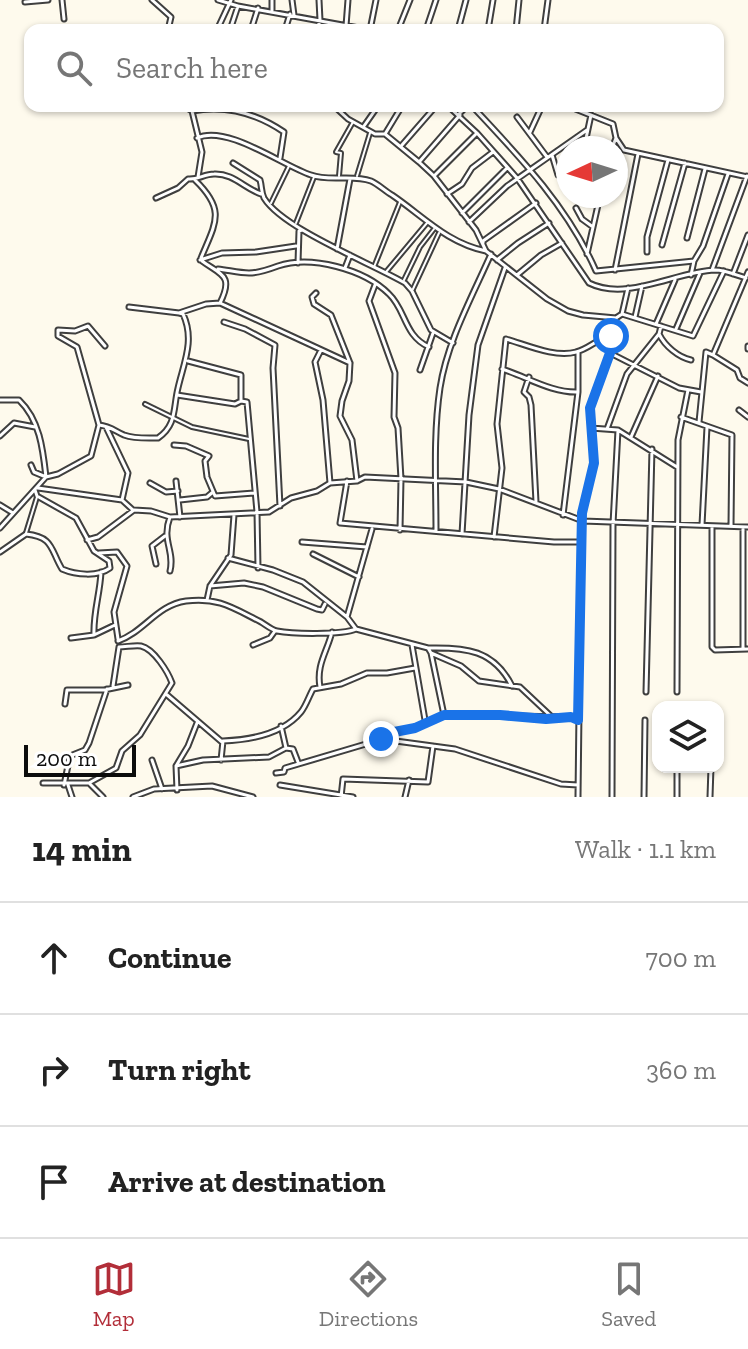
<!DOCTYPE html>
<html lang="en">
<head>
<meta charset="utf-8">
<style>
  :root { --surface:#fff; --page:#f6f6f6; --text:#222; --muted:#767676; --line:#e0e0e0; --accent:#b22e39 }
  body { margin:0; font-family:"Zilla Slab",serif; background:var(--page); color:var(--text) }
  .controls { position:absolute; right:24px; bottom:24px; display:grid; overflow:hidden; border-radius:16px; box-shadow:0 2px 6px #0004 }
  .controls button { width:72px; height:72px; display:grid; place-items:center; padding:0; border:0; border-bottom:2px solid var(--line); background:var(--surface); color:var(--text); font:40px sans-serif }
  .compass { position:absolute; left:556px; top:136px; width:72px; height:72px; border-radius:50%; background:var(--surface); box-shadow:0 2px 6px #0004; rotate:266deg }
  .scale { position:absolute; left:24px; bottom:20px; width:112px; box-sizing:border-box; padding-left:8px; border:4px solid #0c0c0c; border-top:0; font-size:22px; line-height:28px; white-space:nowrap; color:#0c0c0c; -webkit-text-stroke:6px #fff; paint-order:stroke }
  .stop { position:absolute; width:24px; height:24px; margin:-18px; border:6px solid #1a73e8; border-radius:50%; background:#fff }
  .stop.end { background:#1a73e8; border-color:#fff; box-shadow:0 2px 8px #0008 }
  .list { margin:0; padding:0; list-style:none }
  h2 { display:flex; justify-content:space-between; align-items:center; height:104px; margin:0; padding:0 32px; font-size:34px }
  h2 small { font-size:26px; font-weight:400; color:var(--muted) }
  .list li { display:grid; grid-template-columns:52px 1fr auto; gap:24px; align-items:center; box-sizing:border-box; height:112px; padding:0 32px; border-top:2px solid var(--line) }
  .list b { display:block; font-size:30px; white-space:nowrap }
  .list em { font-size:26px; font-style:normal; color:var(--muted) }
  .icon { flex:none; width:44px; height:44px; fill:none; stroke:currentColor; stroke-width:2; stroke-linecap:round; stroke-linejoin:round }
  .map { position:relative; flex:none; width:748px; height:797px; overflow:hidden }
  .search { position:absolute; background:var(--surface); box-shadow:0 2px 6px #0004; left:24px; right:24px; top:24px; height:88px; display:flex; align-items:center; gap:20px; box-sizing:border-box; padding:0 28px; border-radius:16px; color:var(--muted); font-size:30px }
  .sheet { height:440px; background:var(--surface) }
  nav { display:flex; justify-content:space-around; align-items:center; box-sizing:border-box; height:112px; border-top:2px solid var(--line); background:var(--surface); font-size:22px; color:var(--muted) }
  nav a { display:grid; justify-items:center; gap:4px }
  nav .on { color:var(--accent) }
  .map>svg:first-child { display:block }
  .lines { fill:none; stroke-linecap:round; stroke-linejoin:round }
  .pedestrian-casing { stroke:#3f3f3f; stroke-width:6 }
  .minor-casing { stroke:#3f3f3f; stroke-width:7 }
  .pedestrian { stroke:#fff; stroke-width:2 }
  .minor { stroke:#fff; stroke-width:3 }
  .route { stroke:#1a73e8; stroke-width:10 }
</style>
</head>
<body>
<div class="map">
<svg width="748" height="797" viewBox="0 0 748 797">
  <rect width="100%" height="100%" fill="#fefaed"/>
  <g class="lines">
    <defs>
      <path id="pedestrian" d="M339 176 341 153 336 152 353 122
        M357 176 370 133
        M271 203 289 166
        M296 223 314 177
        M374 267 400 202
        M386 272 427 223
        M404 280 420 247 434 229
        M413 289 439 233
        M145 404 192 427 249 439
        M26 533 37 497"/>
      <path id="minor" d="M62 0 64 19
        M152 0 171 17 168 30
        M218 0 238 6 370 30 376 0
        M292 0 294 15
        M25 2 48 0
        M272 11V0
        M346 26 348 0
        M217 30 231 0
        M230 30 238 6
        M251 30 258 8
        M285 30 290 14
        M317 30 320 20 319 0
        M398 30 410 0
        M426 30 436 0
        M458 30 466 0
        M488 30 493 0
        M516 30 519 0
        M544 30 548 0
        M184 106 192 111 202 152 198 177
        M334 106 348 119 375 134H385L419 162 434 176 476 230 486 251 547 299 568 311 583 315 616 318 622 314 693 336 724 271
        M448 106 477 133 517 178 589 283C627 302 677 271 715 270 725 270 736 275 746 278
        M472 106C519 156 568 207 596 271L694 261
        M568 106 613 124 616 138 624 150 748 177
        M192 111C224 105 256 113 284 132L280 158
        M458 115 467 106
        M517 117 547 157
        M364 126 378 106
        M530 132 542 106
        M385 134 402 106
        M197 138C227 124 283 166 311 175 330 182 352 174 371 181 378 184 385 191 392 195 423 216 447 243 486 251
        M402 145 436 106
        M584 148 591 115
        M612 148 616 138
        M552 155 558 175
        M420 161 460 115
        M233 163 260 180C262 187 261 192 264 198 283 229 371 263 405 283L412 291 431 330 453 343
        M435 175 477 133
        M195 180C226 210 216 222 201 258
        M447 194 462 184 472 168 493 152
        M156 198 178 188 188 179C198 180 204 174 214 174 233 173 244 188 261 194
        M576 208 582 219 593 227
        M462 213 507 168
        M469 222 507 186 587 130
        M687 238 705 169
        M483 243V241L536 203
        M662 245 685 163
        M337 249 350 179
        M647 252V237L668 160
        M587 254 600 196
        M200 260 222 253 256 252 296 246
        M497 260 518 243 549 223
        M202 261C221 275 234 275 220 303
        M298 263 299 231 302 230
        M345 268 350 255
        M218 269C228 270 239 273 249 273 258 273 270 269 278 266 311 255 364 269 389 294 406 310 404 336 429 347
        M615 270 638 154
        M712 270 747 176
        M733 274 748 235
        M517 275 541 255 562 243
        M691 275 694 261 703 246 728 174
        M375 285 369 301 395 373 394 417 398 428 401 479 400 530
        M316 293 312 297 314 304 331 315 350 363 349 381 342 401 340 416 352 440 357 481
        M129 307 179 313 206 304 220 303 350 363
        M622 314 628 288
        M635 317 642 286
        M224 322 245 329 275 345 273 368 280 506
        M656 324 675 280
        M676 329 700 273
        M659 334C665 346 678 357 691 360
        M748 346V349
        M321 350 315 362 323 400 330 483
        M610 353 679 388 701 392
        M713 355 737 370 740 378 748 383
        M188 361 241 375V401
        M502 369C527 377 552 393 578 392
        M420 370 433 333
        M529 377 524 392 529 397 531 405 536 502
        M177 393V395L235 404 241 401 247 402 257 512 258 568
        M0 400H19C40 420 43 450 46 477L0 528
        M739 410 748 417
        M681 417 732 435 731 526
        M699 422 706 352 713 355 748 272
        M99 425C110 426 115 431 124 435 135 439 147 438 158 438 177 425 173 408 178 388 184 362 195 340 183 314L179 313
        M106 427 128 473 122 500
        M591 428 618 430 677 467
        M607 429 627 374 659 334 661 326
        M0 436 14 423 35 427
        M631 437 658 376
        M174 445 186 446 209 456 205 461 207 477 215 496 254 493
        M31 465 34 472 46 477 58 474 91 456 99 425 77 347 58 336V330L75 331 88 326 105 346
        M176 481 180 517
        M347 481 340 523 554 542H581
        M150 483 166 492 178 491
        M38 488 122 500 133 510
        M180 500 207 497 213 492
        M0 505 13 513
        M563 515 578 392V352
        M170 517C161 541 175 550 170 571
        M702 525 707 427
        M712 526V647L715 650 748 649
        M436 531C436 484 433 435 440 388 447 342 472 297 491 254
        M462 534 469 415 478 345 505 268
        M494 537 502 468 497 424 506 339C527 345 555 358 576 352 589 349 598 338 611 336
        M87 540 98 537 134 510 151 511 170 517 269 512 291 498 317 491 330 483 357 481 365 477 466 482 499 489 583 521 748 527
        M302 542 367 547
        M0 552 26 534C54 537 50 549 62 569 76 575 98 577 110 568L109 561 94 551 76 518 37 496 35 490
        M99 553 117 552 127 566 114 612 118 639
        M313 554 359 577
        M228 558 273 570 303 582 347 617 356 629 428 648 431 653 461 666 479 681 520 687 553 718
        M156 564 152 546 165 536
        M210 586 244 583 263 587 317 609 322 610 325 604
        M207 600 210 586 231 555 234 515
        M347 617 372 529
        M94 635C93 613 100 594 101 572
        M71 638 94 635 115 625
        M118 641C144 632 157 605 186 601 219 597 233 608 261 622 266 625 272 630 277 631 292 634 342 635 356 629
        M253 645 270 638 275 631
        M412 645 425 720
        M428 648C466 647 494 650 512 686
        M743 649V529
        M431 653 444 715
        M113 686 119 647
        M320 687C316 665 327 652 332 632
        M646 692 652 449
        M677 692 678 440 688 390
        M166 694 222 742
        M65 704 67 690H104L128 685
        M281 726 286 748 293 749 298 762
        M381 739 455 749 561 784 578 785
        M152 760 162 789
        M221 760 223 741C249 740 283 734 301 712 306 706 309 696 313 689L341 684 367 673H387L415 668
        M176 766 203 760 269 757 286 748
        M276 773 284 772 285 768 376 741 389 733 415 728 444 715 571 717 578 720
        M43 783H89L103 797
        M89 783 116 768 122 751 140 735 172 683C168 672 154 649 141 646 135 645 126 647 119 647
        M64 785 70 756 85 750 89 743 107 689
        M68 785 72 797
        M280 785 353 797
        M177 790 176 766 188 746 197 723
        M133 797 154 789 212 786 253 797
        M341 797 343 779 428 782 433 746
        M405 797 409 780
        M578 797 581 542 582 513 594 463 590 408 610 353 616 319
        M612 797 613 524 618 430
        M644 797 645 720
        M677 797V767
        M710 797 711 767"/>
    </defs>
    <use href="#pedestrian" class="pedestrian-casing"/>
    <use href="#minor" class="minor-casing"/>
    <use href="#pedestrian" class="pedestrian"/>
    <use href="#minor" class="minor"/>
  </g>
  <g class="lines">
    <path class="route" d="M381 739 389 733 415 728 444 715H500L546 719 571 717 578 720 582 513 594 463 590 408 610 353 611 336"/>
  </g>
</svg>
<div class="controls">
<button><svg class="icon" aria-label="layers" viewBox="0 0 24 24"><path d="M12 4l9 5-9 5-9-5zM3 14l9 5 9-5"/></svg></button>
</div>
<svg class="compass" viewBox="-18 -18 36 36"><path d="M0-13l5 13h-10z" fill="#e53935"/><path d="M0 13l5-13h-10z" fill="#767676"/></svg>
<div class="scale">200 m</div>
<div class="stop" style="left:611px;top:336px"></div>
<div class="stop end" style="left:381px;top:739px"></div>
<div class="search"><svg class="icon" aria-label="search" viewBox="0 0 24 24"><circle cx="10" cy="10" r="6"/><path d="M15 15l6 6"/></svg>Search here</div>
</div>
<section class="sheet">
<h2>14 min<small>Walk · 1.1 km</small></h2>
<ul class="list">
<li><svg class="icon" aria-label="ahead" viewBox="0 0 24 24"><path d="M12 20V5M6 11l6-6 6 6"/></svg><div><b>Continue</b></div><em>700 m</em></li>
<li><svg class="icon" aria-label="right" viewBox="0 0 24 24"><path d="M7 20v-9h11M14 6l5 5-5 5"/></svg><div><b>Turn right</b></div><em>360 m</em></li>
<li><svg class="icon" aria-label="arrive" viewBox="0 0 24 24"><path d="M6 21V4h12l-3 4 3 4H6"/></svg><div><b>Arrive at destination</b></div></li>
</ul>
</section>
<nav>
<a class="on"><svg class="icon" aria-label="map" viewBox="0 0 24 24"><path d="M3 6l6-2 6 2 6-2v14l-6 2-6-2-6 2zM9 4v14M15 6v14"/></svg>Map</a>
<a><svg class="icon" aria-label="directions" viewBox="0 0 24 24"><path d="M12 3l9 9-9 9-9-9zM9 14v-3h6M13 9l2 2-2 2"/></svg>Directions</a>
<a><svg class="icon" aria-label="saved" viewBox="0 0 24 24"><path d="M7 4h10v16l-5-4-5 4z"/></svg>Saved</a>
</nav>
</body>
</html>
